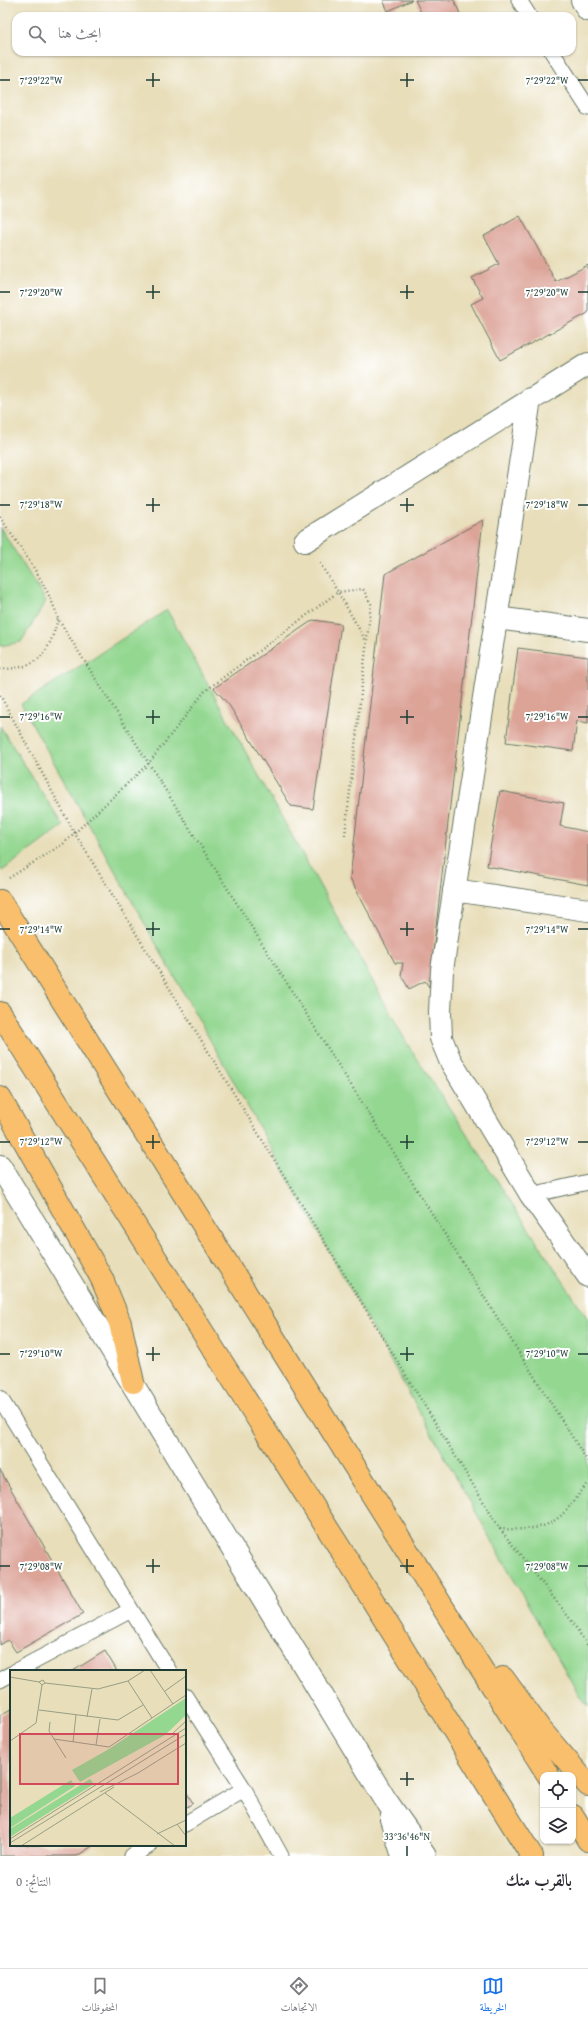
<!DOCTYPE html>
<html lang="ar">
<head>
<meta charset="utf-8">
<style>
  :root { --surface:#fff; --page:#f7f7f7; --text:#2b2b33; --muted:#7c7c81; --line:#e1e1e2; --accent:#1a73e8 }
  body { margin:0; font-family:"Gentium Book Plus",Amiri,serif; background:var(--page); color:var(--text); direction:rtl }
  .controls { position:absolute; right:12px; bottom:12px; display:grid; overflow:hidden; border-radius:8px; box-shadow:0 1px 3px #0004 }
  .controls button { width:36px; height:36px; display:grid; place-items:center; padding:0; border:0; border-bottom:1px solid var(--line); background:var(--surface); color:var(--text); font:20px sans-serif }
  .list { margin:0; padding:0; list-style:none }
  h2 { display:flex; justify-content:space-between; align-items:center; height:52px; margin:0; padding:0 16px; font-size:17px }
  h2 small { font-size:13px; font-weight:400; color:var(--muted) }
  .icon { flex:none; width:22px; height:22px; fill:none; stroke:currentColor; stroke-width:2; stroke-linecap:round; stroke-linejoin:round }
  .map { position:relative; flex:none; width:588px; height:1856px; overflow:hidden; direction:ltr }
  .search { position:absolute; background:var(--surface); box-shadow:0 1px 3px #0004; left:12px; right:12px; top:12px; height:44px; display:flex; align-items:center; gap:10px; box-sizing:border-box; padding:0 14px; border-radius:12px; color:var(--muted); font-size:15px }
  .sheet { height:112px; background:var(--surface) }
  nav { display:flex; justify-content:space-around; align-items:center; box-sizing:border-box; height:56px; border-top:1px solid var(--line); background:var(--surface); font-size:11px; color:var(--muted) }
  nav a { display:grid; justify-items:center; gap:2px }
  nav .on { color:var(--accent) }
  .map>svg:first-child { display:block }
  .green { fill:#93d790; stroke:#598a62 }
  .building { fill:#dca397 }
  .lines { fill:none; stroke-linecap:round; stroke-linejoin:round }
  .lane-casing { stroke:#657563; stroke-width:17 }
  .street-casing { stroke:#657563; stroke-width:24 }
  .highway-casing { stroke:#657563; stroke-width:24 }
  .path { stroke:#657563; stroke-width:2.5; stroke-dasharray:1 3; stroke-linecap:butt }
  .lane { stroke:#fff; stroke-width:15 }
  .street { stroke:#fff; stroke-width:22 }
  .highway { stroke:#f9bf6d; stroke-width:22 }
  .ticks { fill:none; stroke:#1f3d34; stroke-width:1.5 }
  .inset-road { fill:none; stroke:#989e84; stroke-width:1 }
  .view { fill:#d1495b; fill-opacity:0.15; stroke:#d1495b; stroke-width:2 }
  .inset-edge { fill:none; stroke:#1f3d34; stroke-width:2 }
  .ticks-label { font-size:10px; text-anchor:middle; fill:#1f3d34; stroke:#fff; stroke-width:4; stroke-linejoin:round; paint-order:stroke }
</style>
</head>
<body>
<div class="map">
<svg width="588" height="1856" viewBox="0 0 588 1856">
  <rect width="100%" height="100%" fill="#fff"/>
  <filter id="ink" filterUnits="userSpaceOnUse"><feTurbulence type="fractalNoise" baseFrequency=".025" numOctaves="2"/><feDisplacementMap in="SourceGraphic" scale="8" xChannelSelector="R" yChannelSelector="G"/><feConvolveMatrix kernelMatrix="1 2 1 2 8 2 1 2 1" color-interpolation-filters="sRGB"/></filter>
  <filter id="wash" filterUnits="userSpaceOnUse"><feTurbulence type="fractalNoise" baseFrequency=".012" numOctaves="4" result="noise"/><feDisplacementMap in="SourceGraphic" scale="16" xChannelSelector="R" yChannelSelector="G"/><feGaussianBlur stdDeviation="0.9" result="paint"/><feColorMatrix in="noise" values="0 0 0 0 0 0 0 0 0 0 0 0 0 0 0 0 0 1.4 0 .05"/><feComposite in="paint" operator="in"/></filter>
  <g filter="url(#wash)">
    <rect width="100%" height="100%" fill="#e8deba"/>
    <path class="green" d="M0 527 46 601 21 642 0 646Z
      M167 610 408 1045 588 1319V1706L580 1697 21 704Z
      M0 726 63 826 2 871 0 867Z"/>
    <g id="blocks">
      <path class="building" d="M383 0H412L388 11Z
        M415 0H454L461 16H423Z
        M520 216 556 282 588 265V313L500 360 471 304 483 298 472 278 499 264 484 236Z
        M483 520 429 987 425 981 409 989 401 975 403 963H395L350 878 385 574Z
        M313 620 341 624 313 809 291 806 229 705 214 688Z
        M518 648 588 657V723L577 721 573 751 506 742Z
        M500 791 564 803 560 826 588 832V885L487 866Z
        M0 1470 83 1614 16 1652 8 1640 0 1645Z
        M105 1651 117 1671H73Z
        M11 1709V1845H94L77 1856H0V1715Z
        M185 1790 193 1803 185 1808Z"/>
    </g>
  </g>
  <g filter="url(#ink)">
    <use href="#blocks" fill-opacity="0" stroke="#657563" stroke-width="1"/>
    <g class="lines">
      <defs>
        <path id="lane" d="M519 0 529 16
          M552 52 588 108
          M531 1195 588 1182
          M0 1398 169 1671
          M16 1671 131 1610
          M0 1680 11 1674
          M185 1696 244 1789 281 1856
          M185 1824 244 1789
          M132 1856 150 1845"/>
        <path id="street" d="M582 0 588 10
          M530 399 442 970 440 1012 441 1038 450 1060 531 1195 588 1276
          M305 541 588 364
          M497 618 588 630
          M454 890 588 910
          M0 1166 385 1799 425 1856
          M391 1819 403 1856"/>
        <path id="highway" d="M0 901 548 1775
          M0 1013 350 1564 532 1856
          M0 1098 102 1279 120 1323 133 1382
          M503 1678 540 1729 588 1785
          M573 1816 588 1840"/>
      </defs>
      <use href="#lane" class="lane-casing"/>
      <use href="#street" class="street-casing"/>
      <use href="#highway" class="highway-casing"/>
      <path class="path" d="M0 517C19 547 49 585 58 619L588 1462
        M0 669C40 669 48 654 58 619
        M0 695 74 832 500 1529C552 1531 559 1523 588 1482
        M345 835 371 604 363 589 338 592 366 641
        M9 878 63 844 148 764 205 691 338 592 319 562
        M500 1529 571 1620 588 1646"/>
      <use href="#lane" class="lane"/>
      <use href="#street" class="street"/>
      <use href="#highway" class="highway"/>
    </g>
  </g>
  <path class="ticks" d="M153 73V87M407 73V87M0 80H10M146 80H160M400 80H414M578 80H588M153 285V299M407 285V299M0 292H10M146 292H160M400 292H414M578 292H588M153 498V512M407 498V512M0 505H10M146 505H160M400 505H414M578 505H588M153 710V724M407 710V724M0 717H10M146 717H160M400 717H414M578 717H588M153 922V936M407 922V936M0 929H10M146 929H160M400 929H414M578 929H588M153 1135V1149M407 1135V1149M0 1142H10M146 1142H160M400 1142H414M578 1142H588M153 1347V1361M407 1347V1361M0 1354H10M146 1354H160M400 1354H414M578 1354H588M153 1559V1573M407 1559V1573M0 1566H10M146 1566H160M400 1566H414M578 1566H588M407 1772V1786M400 1779H414M407 1846V1856"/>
  <g transform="translate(10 1670)">
    <rect width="176" height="176" fill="#e8deba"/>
    <path d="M176 28V45L155 65 70 112 62 100 99 79ZM80 109 84 114 0 167V159ZM61 110 65 116 0 158V148Z" fill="#93d790"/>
    <path class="inset-road" d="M140 0 163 34M0 7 29 12 33 10 35 13M118 11 142 48M29 12 32 15 35 13 88 19 118 11 135 0M155 21 176 6M29 40 108 50 133 35M77 47 82 19M40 52 39 61 56 88M162 64 176 51M44 69 99 77 176 25M0 71 26 53 32 15M63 72 66 45M86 75 90 49M128 103 176 73M90 122 128 103M95 123 165 176M167 154 176 166M147 164 176 150M0 169 176 58M0 173 176 64M11 176 104 117"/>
    <path class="view" d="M10 64H168V114H10Z"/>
    <rect width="176" height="176" class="inset-edge"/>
  </g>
  <g class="ticks-label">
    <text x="547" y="84">7°29'22"W</text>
    <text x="41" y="84">7°29'22"W</text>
    <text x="547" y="296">7°29'20"W</text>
    <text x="41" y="296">7°29'20"W</text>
    <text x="41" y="508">7°29'18"W</text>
    <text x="547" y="508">7°29'18"W</text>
    <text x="547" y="720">7°29'16"W</text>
    <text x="41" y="720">7°29'16"W</text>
    <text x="41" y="933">7°29'14"W</text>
    <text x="547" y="933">7°29'14"W</text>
    <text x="547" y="1145">7°29'12"W</text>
    <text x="41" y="1145">7°29'12"W</text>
    <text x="41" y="1357">7°29'10"W</text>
    <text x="547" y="1357">7°29'10"W</text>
    <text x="547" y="1570">7°29'08"W</text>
    <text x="41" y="1570">7°29'08"W</text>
    <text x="407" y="1840">33°36'46"N</text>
  </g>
</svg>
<div class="controls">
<button><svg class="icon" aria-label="locate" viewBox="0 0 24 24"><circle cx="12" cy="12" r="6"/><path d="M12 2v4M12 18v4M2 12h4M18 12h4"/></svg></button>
<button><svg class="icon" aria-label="layers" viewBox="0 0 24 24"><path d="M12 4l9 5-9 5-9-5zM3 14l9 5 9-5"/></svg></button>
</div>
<div class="search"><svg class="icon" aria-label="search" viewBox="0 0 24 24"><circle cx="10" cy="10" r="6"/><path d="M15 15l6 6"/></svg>ابحث هنا</div>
</div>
<section class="sheet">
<h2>بالقرب منك<small>النتائج: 0</small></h2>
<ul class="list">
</ul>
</section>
<nav>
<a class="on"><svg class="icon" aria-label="map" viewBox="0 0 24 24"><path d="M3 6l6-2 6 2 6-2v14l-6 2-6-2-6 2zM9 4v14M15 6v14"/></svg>الخريطة</a>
<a><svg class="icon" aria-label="directions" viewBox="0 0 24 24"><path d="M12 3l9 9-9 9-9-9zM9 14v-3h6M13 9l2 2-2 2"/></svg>الاتجاهات</a>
<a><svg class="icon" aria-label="saved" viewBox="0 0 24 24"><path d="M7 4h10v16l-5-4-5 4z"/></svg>المحفوظات</a>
</nav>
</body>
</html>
